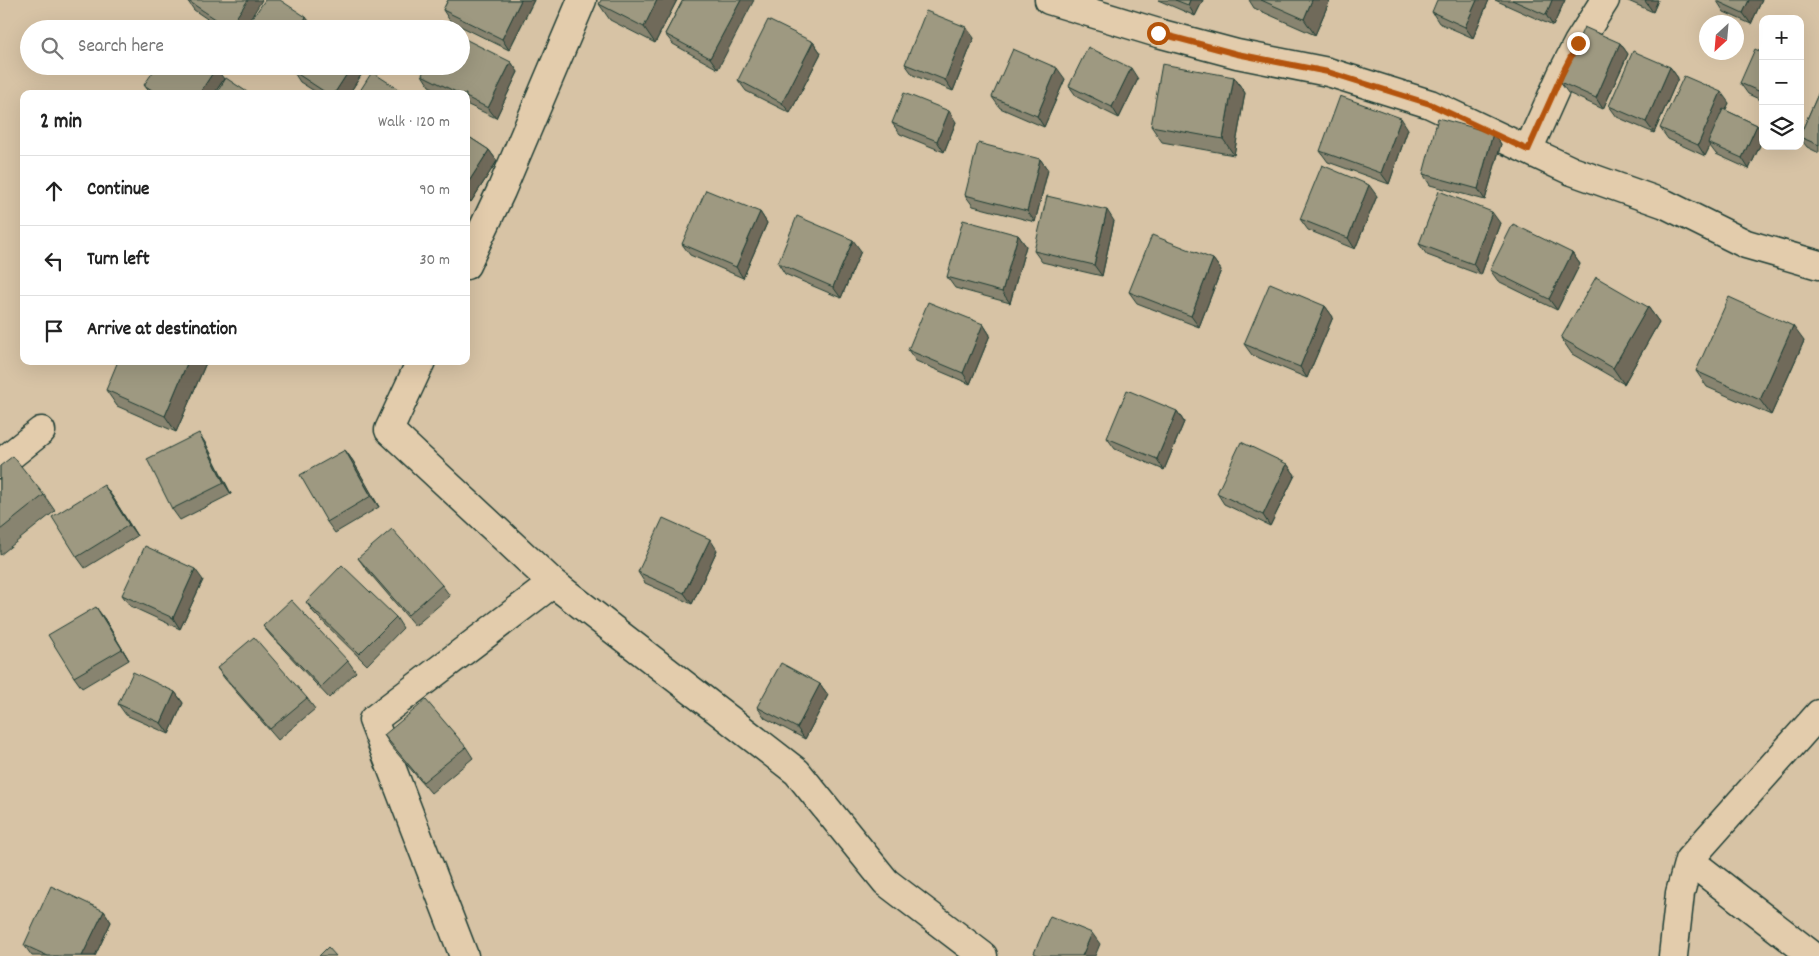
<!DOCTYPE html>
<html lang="en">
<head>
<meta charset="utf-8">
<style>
  :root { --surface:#fff; --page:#f2f2f2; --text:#222; --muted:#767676; --line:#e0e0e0 }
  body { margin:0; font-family:Dekko,sans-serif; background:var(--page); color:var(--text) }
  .controls { position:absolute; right:15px; top:15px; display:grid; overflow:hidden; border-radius:10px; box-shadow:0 5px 20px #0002 }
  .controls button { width:45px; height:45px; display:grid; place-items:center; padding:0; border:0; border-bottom:1px solid var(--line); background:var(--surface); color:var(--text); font:25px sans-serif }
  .compass { position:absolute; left:1699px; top:15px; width:45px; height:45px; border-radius:50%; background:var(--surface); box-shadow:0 5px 20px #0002; rotate:206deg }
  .stop { position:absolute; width:15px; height:15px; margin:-11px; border:4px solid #b45309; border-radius:50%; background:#fff }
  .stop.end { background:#b45309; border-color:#fff; box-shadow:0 1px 5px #0008 }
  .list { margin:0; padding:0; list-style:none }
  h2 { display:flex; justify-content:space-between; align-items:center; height:65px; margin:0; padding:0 20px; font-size:21px }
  h2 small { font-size:16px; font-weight:400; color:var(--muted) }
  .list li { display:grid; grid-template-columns:32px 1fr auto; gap:15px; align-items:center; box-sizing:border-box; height:70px; padding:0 20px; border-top:1px solid var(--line) }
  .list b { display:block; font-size:19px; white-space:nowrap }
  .list em { font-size:16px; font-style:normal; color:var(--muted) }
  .icon { flex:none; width:28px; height:28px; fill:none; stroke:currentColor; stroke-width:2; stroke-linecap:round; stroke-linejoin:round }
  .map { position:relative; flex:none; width:1819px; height:956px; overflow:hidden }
  .search { position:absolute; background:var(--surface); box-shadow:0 5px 20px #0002; left:20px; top:20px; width:450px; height:55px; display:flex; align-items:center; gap:12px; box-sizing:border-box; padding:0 18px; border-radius:28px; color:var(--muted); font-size:19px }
  .panel { position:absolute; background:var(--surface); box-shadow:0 5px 20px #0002; left:20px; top:90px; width:450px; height:275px; border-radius:10px }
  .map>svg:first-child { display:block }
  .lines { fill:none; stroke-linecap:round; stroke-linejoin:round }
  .minor-casing { stroke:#1f3d34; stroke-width:31 }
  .minor { stroke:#e3ccac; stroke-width:28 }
  .wall { fill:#88846f; stroke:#1f3d34 }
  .shaded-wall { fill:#6f6b5a; stroke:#1f3d34 }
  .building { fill:#9e9981; stroke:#1f3d34 }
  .route { stroke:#b45309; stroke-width:6 }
</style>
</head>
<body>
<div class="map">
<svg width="1819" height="956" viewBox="0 0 1819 956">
  <rect width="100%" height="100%" fill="#d7c3a5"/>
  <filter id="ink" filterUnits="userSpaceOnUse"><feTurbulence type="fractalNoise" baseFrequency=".02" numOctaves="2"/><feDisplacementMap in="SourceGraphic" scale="10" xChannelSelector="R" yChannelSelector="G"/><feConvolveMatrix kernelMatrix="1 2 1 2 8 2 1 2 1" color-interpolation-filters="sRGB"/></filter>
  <g filter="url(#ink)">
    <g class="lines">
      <defs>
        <path id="minor" d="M1049 0 1158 33 1237 54 1328 72 1430 104 1572 171 1665 204 1746 244 1819 265
          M1528 150 1562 74 1578 43 1605 0
          M466 265 501 191 582 0
          M421 361 389 430 553 583 797 772 886 882 983 956
          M0 464 41 431
          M1689 860 1813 956
          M464 956 373 720 553 583
          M1673 956 1680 893 1689 860 1819 714"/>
      </defs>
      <use href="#minor" class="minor-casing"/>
      <use href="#minor" class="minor"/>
    </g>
    <path class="wall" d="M187 0 244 29H222L194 10Z
      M448 0H534L509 50 450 21 443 10Z
      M677 0 655 43 610 20 599 4Z
      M683 0 718 69 673 44 665 34Z
      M1158 0H1203L1195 16Z
      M1249 0H1330L1315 35 1254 8Z
      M1489 0 1473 38 1439 23 1432 12Z
      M1495 0H1565L1553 26Z
      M1626 0H1658L1653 12Z
      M1762 0 1751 24 1724 12 1717 1Z
      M974 38 953 91 913 75 905 64Z
      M813 42 821 53 790 113 746 91 738 80Z
      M1620 43 1628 54 1603 109 1568 93 1560 82Z
      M1763 53V101L1748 94 1740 83Z
      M511 62 518 72 496 118 466 104V94H445L429 86 422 75Z
      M295 66H367L349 94H319L300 82 293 71Z
      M1670 67 1678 78 1654 133 1617 117 1609 106Z
      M1234 77 1245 93 1234 155 1162 142 1151 126Z
      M224 79 214 94H151L144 85Z
      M1065 79 1044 127 1000 108 992 97Z
      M1138 79 1119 118 1077 97 1069 86Z
      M1819 92V153L1807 147 1800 138V135Z
      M1729 103 1725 110 1757 125 1763 133V139L1749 169 1716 154 1710 146 1705 156 1668 139 1660 128Z
      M956 122 944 152 900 134 892 123Z
      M1408 129 1389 184 1328 162 1320 151Z
      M1493 133 1501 144 1485 200 1430 185 1423 174Z
      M466 135 489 150 497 161 471 202 466 199Z
      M1040 159 1048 170 1035 222 973 206 965 195Z
      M1377 196 1355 249 1308 230 1300 219Z
      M760 212 767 223 743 278 690 255 682 244Z
      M1114 221 1102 276 1042 262 1034 251Z
      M1500 223 1481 275 1427 255 1419 244Z
      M1018 235 1026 246 1010 303 955 288 947 277Z
      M861 251 841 298 785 274 778 263Z
      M1572 253 1580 264 1557 310 1498 281 1490 270Z
      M1213 259 1221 270 1199 327 1137 303 1129 292Z
      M1325 306 1333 317 1307 378 1252 355 1244 344Z
      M1648 307 1659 322 1624 384 1572 354 1561 338Z
      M983 324 990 335 970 384 916 361 908 350Z
      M1804 341 1771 415 1707 387 1696 371Z
      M206 363 176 432 117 406 106 390Z
      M1177 411 1184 422 1164 470 1115 449 1107 438Z
      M206 444 231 494 180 520 172 509Z
      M345 450 353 461 379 507 335 533 327 522Z
      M1287 464 1295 475 1270 526 1224 504 1217 493Z
      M0 466 44 495 55 511 0 555Z
      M112 496 137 536 85 568 77 557Z
      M717 550 692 604 645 583 638 572Z
      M358 558 442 585 450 596 415 626 366 569Z
      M203 580 180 629 130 606 122 595Z
      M306 602 396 617 403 628 367 665 314 613Z
      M104 618 129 660 82 688 74 677Z
      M263 626 348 661 356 672 329 698 271 636Z
      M217 668 307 698 315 709 278 740 225 679Z
      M820 684 828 695 805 739 765 718 757 707Z
      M175 692 183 703 169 734 126 715 118 704Z
      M384 735 466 747 473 758 431 793 391 746Z
      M104 911 111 922 95 956H32L24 945Z"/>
    <path class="shaded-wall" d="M248 0H262L244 29H230L229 28Z
      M521 0H534L509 50 502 39Z
      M657 0H677L655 43 644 27Z
      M741 0H754L718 69 710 58Z
      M1190 0H1203L1195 16 1188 5Z
      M1312 0H1330L1315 35 1304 19Z
      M1477 0H1489L1473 38 1465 27Z
      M1552 0H1565L1553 26 1546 15Z
      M1646 0H1658L1653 12 1645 1Z
      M1749 0H1762L1751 24 1743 13Z
      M306 17 314 28V29H299Z
      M966 27 974 38 953 91 945 80Z
      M813 42 821 53 790 113 782 103Z
      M1620 43 1628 54 1603 109 1596 98Z
      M511 62 518 72 496 118 488 108Z
      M352 66H367L349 94H334Z
      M1670 67 1678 78 1654 133 1646 122Z
      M216 68 224 79 214 94H199Z
      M1057 68 1065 79 1044 127 1037 116Z
      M1131 68 1138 79 1119 118 1112 107Z
      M1234 77 1245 93 1234 155 1223 139Z
      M1721 92 1729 103 1710 144 1708 143 1710 146 1705 156 1698 145Z
      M949 111 956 122 944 152 937 141Z
      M1401 118 1408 129 1389 184 1381 173Z
      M1757 125 1763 133V139L1749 169 1742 158Z
      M1493 133 1501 144 1485 200 1478 189Z
      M489 150 497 161 471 202 466 195V186Z
      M1040 159 1048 170 1035 222 1027 211Z
      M1369 185 1377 196 1355 249 1348 238Z
      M1107 210 1114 221 1102 276 1094 265Z
      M760 212 767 223 743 278 736 267Z
      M1492 212 1500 223 1481 275 1473 264Z
      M1018 235 1026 246 1010 303 1002 292Z
      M853 240 861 251 841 298 833 287Z
      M1572 253 1580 264 1557 310 1549 299Z
      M1213 259 1221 270 1199 327 1191 316Z
      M1325 306 1333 317 1307 378 1300 367Z
      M1648 307 1659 322 1624 384 1613 368Z
      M983 324 990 335 970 384 963 373Z
      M1793 326 1804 341 1771 415 1760 400Z
      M188 361H204L206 363 176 432 165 416Z
      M1177 411 1184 422 1164 470 1157 459Z
      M199 433 206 444 231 494 224 483Z
      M345 450 353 461 379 507 371 496Z
      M1287 464 1295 475 1270 526 1263 515Z
      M104 485 112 496 137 536 129 525Z
      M710 539 717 550 692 604 684 593Z
      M195 569 203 580 180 629 173 618Z
      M96 607 104 618 129 660 122 649Z
      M820 684 828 695 805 739 797 728Z
      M175 692 183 703 169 734 161 723Z
      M104 911 111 922 95 956H82Z
      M1092 933 1100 944 1095 956H1082Z"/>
    <path class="building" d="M187 0H248L229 28Z
      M265 0H280L306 17 299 29H245Z
      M448 0H521L502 39 443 10Z
      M601 0H657L644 27 599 4Z
      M683 0H741L710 58 665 34Z
      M1175 0H1190L1188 5Z
      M1261 0H1312L1304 19Z
      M1437 0H1477L1465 27 1432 12Z
      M1512 0H1552L1546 15Z
      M1717 0H1749L1743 13 1717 1Z
      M926 11 966 27 945 80 905 64Z
      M768 20 813 42 782 103 738 80Z
      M323 24 330 29H320Z
      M1584 27 1620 43 1596 98 1560 82Z
      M461 37 511 62 488 108 466 97V94H460L422 75 426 66H461Z
      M1088 47 1131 68 1112 107 1069 86Z
      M1013 49 1057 68 1037 116 992 97Z
      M1755 49 1763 53V93L1740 83Z
      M1633 51 1670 67 1646 122 1609 106Z
      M1162 64 1234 77 1223 139 1151 126Z
      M157 66H213L216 68 199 94H158L144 85Z
      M295 66H352L334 94H328L293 71Z
      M372 72 406 94H358Z
      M1684 76 1721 92 1698 145 1660 128Z
      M226 78 250 94H216Z
      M1819 92V145L1800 137V135Z
      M904 93 949 111 937 141 892 123Z
      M1340 96 1401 118 1381 173 1320 151Z
      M1723 109 1757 125 1742 158 1708 143Z
      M1438 118 1493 133 1478 189 1423 174Z
      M466 135 489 150 466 186Z
      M978 143 1040 159 1027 211 965 195Z
      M1322 165 1369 185 1348 238 1300 219Z
      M706 190 760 212 736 267 682 244Z
      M1439 191 1492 212 1473 264 1419 244Z
      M1047 196 1107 210 1094 265 1034 251Z
      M797 216 853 240 833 287 778 263Z
      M963 220 1018 235 1002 292 947 277Z
      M1513 224 1572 253 1549 299 1490 270Z
      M1152 235 1213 259 1191 316 1129 292Z
      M1596 277 1648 307 1613 368 1561 338Z
      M1270 283 1325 306 1300 367 1244 344Z
      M1729 297 1793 326 1760 400 1696 371Z
      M928 302 983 324 963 373 908 350Z
      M118 361H188L165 416 106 390Z
      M1127 390 1177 411 1157 459 1107 438Z
      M199 433 224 483 172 509 147 459Z
      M1241 442 1287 464 1263 515 1217 493Z
      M345 450 371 496 327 522 300 475Z
      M13 456 44 495 0 530V466Z
      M104 485 129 525 77 557 52 517Z
      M663 518 710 539 684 593 638 572Z
      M392 529 442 585 408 615 358 558Z
      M145 546 195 569 173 618 122 595Z
      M342 565 396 617 359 654 306 602Z
      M291 600 348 661 321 687 263 626Z
      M96 607 122 649 74 677 48 635Z
      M254 637 307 698 270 729 217 668Z
      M781 663 820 684 797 728 757 707Z
      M133 672 175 692 161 723 118 704Z
      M426 700 466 747 423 782 384 735Z
      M51 886 104 911 82 956H48L24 945Z
      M1050 916 1092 933 1082 956H1040L1034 953Z
      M328 947 336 956H319Z"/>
  </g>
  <g class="lines" filter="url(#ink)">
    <path class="route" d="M1158 33 1237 54 1328 72 1430 104 1528 150 1562 74 1578 43"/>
  </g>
</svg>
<div class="controls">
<button>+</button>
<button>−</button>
<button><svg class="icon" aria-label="layers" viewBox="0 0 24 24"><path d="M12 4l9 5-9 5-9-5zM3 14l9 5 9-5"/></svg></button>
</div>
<svg class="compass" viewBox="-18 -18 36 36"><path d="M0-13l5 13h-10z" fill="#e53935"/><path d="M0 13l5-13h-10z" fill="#767676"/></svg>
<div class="stop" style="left:1158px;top:33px"></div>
<div class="stop end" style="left:1578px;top:43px"></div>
<div class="search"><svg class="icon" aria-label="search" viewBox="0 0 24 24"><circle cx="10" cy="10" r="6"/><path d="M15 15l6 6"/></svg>Search here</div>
<section class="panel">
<h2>2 min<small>Walk · 120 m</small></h2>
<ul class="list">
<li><svg class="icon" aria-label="ahead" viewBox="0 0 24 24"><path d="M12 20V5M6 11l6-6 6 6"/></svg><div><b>Continue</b></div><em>90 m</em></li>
<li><svg class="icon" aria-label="left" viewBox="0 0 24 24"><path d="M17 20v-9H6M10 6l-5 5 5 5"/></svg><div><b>Turn left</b></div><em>30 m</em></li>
<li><svg class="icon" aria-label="arrive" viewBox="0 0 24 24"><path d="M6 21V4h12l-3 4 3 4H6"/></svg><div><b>Arrive at destination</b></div></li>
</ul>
</section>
</div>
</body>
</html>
